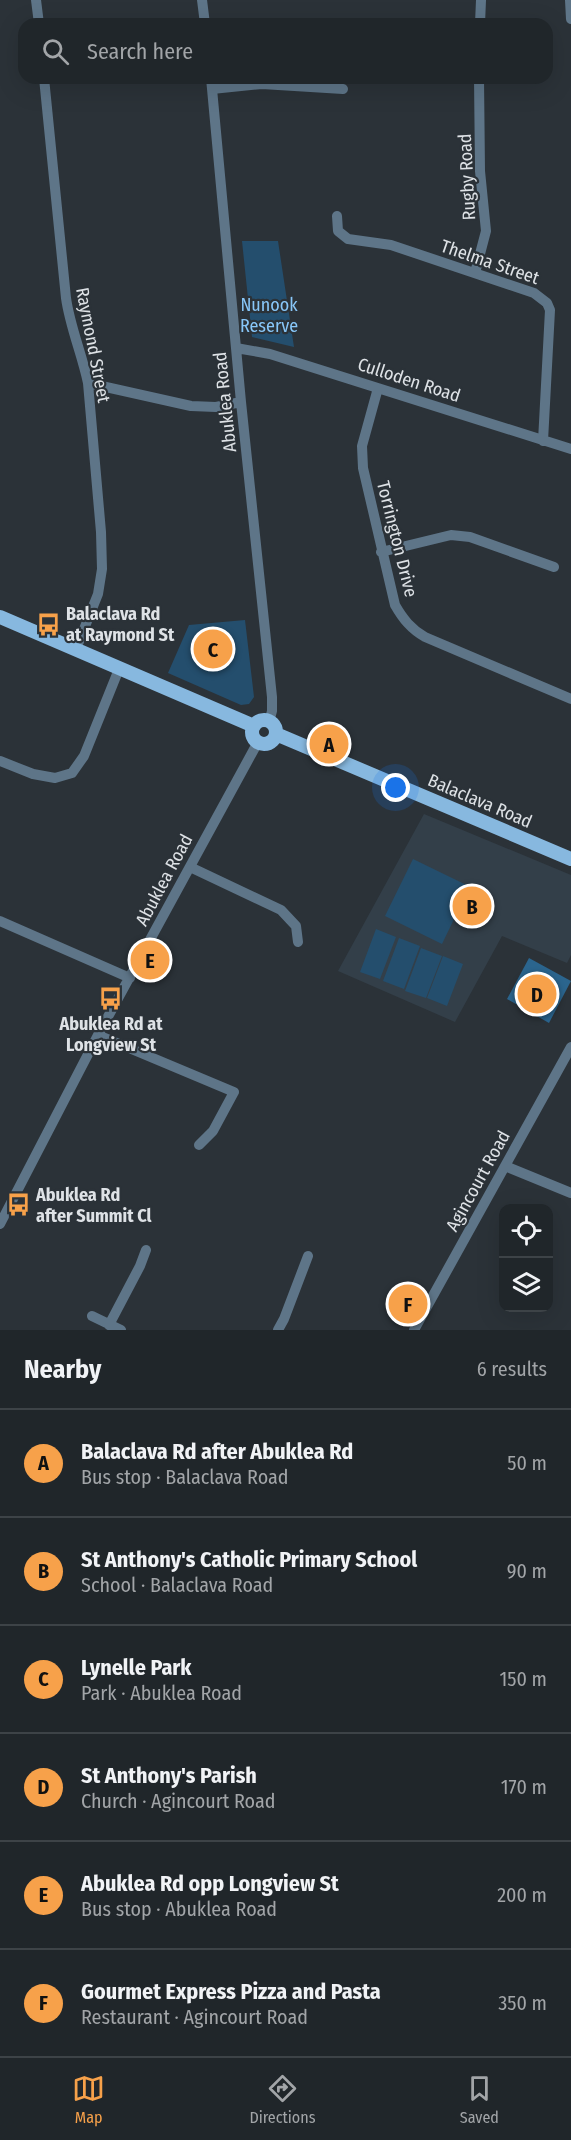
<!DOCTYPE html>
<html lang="en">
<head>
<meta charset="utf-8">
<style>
  :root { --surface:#20262a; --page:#2d3236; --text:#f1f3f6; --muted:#a2a5a8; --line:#3d4347; --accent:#f7a14a }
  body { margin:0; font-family:"Fira Sans Condensed",sans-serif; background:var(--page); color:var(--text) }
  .controls { position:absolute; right:18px; bottom:18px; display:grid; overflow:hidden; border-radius:12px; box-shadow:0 6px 24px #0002 }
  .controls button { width:54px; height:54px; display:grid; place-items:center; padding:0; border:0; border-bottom:2px solid var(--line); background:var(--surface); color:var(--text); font:30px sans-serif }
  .you { position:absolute; left:396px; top:788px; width:21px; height:21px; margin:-15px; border:4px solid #fff; border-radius:50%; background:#1a73e8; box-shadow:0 0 0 9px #1a73e833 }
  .badge { display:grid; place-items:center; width:39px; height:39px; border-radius:50%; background:var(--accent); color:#111; font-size:20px; font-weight:700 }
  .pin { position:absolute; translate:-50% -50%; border:3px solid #fff; box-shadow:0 2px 6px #0006 }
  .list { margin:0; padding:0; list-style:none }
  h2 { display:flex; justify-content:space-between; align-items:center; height:78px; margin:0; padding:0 24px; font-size:26px }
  h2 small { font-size:20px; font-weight:400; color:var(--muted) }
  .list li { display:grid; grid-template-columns:39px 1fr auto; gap:18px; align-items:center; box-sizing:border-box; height:108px; padding:0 24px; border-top:2px solid var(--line) }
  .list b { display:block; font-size:22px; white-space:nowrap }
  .list p { margin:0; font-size:20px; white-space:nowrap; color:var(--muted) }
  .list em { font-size:20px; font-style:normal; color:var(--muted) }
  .icon { flex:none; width:33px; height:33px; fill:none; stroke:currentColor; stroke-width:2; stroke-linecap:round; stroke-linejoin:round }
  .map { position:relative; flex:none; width:571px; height:1330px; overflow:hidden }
  .search { position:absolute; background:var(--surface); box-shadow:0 6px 24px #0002; left:18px; right:18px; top:18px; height:66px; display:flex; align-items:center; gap:15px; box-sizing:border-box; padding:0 21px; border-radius:18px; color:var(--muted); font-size:22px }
  .sheet { height:726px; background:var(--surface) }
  nav { display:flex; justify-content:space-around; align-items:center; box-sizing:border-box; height:84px; border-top:2px solid var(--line); background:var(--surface); font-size:16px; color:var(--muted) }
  nav a { display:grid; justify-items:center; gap:3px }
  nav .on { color:var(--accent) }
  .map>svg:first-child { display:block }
  .built { fill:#333f49 }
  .green { fill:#244e6d }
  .building { fill:#2b658e }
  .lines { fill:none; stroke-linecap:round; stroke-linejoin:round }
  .minor { stroke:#5e7588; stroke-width:10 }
  .major { stroke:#87b8df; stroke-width:14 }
  .labels { text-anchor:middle; stroke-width:4.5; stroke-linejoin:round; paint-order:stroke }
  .street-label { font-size:18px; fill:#dee2e6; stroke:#2b3238 }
  .park-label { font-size:18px; fill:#88c7f9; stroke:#2b3238 }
  .poi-label { font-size:18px; font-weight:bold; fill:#dee2e6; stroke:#2b3238; text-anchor:start }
</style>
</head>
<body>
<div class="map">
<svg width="571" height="1330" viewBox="0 0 571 1330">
  <rect width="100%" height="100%" fill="#2b3238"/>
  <path class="built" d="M424 814 571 875V955L567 963 502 936 455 1022 338 971Z"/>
  <path class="green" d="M242 241H278L294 347 252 337Z
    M245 620 254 697 249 704 241 705 168 673 189 625Z
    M413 859 487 895 474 921 457 913 442 944 385 916Z
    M376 929 396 937 380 979 360 972Z
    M399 938 420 946 404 989 383 981Z
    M421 948 442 956 426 998 405 991Z
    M443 956 463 964 447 1006 427 998Z"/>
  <path class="building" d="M529 958 571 981 549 1023 507 999Z"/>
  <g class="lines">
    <path class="minor" d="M36 0 39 24
      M202 0 205 24
      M570 0 571 19
      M480 24 481 0
      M44 78 66 298C70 327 82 354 88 383L101 532 102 569 98 594 76 649
      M211 78 241 402 272 697V711L269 722
      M212 89 262 84 343 89
      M337 216 338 231 348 239 391 245 534 293 547 303 550 310 543 441
      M475 273 486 231 480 171 479 78
      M236 348 270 354 571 449
      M88 383 191 406 216 407 241 402
      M378 388 362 446 363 468 395 605C403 619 411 629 425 637L571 699
      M381 552 451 535 470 537 554 567
      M0 761 33 774 55 778 72 773 84 756 119 669
      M190 867 281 910 296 926 298 942
      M0 921 130 978
      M98 1035 234 1092 213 1131 199 1145
      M505 1166 571 1193
      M0 1224 98 1035 258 742
      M92 1316 121 1330
      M109 1325 140 1266 146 1250
      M278 1330 284 1319 308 1256
      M414 1330 571 1047"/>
    <path class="major" d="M0 617 254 726
      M252 732a12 12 0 1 1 24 0a12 12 0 1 1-24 0Z
      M276 734 571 859"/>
  </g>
  <defs>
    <symbol id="bus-bare" viewBox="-9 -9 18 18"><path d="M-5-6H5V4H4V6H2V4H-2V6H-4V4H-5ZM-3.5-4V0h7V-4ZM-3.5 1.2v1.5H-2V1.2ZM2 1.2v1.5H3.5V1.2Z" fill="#f7a14a" stroke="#2b3238" stroke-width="2.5" paint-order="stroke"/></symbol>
  </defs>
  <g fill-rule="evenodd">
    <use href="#bus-bare" x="32" y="608" width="33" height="33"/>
    <use href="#bus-bare" x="94" y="982" width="33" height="33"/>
    <use href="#bus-bare" x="2" y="1188" width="33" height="33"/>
  </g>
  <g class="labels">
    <g class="street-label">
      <text transform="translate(467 177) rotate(-93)" y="6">Rugby Road</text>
      <text transform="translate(490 262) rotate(19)" y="6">Thelma Street</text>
      <text transform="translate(93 345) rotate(79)" y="6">Raymond Street</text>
      <text transform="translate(409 380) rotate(18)" y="6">Culloden Road</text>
      <text transform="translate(225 402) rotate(-96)" y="6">Abuklea Road</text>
      <text transform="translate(397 539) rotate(76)" y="6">Torrington Drive</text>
      <text transform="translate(480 801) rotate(23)" y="6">Balaclava Road</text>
      <text transform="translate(164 880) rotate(-62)" y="6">Abuklea Road</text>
      <text transform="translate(478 1181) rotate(-61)" y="6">Agincourt Road</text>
    </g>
    <g class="park-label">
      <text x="269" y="311">Nunook<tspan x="269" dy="21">Reserve</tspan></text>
    </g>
    <g class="poi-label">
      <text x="66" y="620">Balaclava Rd<tspan x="66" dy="21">at Raymond St</tspan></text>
      <text x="111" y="1030" text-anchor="middle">Abuklea Rd at<tspan x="111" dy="21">Longview St</tspan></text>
      <text x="36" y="1201">Abuklea Rd<tspan x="36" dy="21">after Summit Cl</tspan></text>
    </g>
  </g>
</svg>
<div class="controls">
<button><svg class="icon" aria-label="locate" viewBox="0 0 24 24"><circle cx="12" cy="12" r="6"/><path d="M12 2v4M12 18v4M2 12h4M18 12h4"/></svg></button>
<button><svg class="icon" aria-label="layers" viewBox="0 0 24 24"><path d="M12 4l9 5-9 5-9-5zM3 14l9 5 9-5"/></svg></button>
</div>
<div class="you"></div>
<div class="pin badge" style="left:329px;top:744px">A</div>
<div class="pin badge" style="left:472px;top:906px">B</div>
<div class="pin badge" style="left:213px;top:649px">C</div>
<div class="pin badge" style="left:537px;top:994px">D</div>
<div class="pin badge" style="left:150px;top:960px">E</div>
<div class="pin badge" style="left:408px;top:1304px">F</div>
<div class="search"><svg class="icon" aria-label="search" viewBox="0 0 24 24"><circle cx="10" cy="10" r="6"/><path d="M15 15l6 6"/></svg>Search here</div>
</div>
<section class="sheet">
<h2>Nearby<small>6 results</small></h2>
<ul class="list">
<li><span class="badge">A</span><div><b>Balaclava Rd after Abuklea Rd</b><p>Bus stop · Balaclava Road</p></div><em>50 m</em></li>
<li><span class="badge">B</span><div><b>St Anthony's Catholic Primary School</b><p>School · Balaclava Road</p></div><em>90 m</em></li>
<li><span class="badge">C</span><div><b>Lynelle Park</b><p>Park · Abuklea Road</p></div><em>150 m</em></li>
<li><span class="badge">D</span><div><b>St Anthony's Parish</b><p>Church · Agincourt Road</p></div><em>170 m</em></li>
<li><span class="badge">E</span><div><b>Abuklea Rd opp Longview St</b><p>Bus stop · Abuklea Road</p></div><em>200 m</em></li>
<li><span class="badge">F</span><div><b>Gourmet Express Pizza and Pasta</b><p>Restaurant · Agincourt Road</p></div><em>350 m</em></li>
</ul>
</section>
<nav>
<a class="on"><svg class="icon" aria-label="map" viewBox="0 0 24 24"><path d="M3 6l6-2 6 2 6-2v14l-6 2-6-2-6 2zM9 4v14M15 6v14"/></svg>Map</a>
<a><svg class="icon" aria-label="directions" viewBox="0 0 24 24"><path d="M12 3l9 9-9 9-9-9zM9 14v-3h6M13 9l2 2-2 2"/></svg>Directions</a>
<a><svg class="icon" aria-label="saved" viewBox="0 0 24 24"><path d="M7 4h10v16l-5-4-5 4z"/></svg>Saved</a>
</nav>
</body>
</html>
